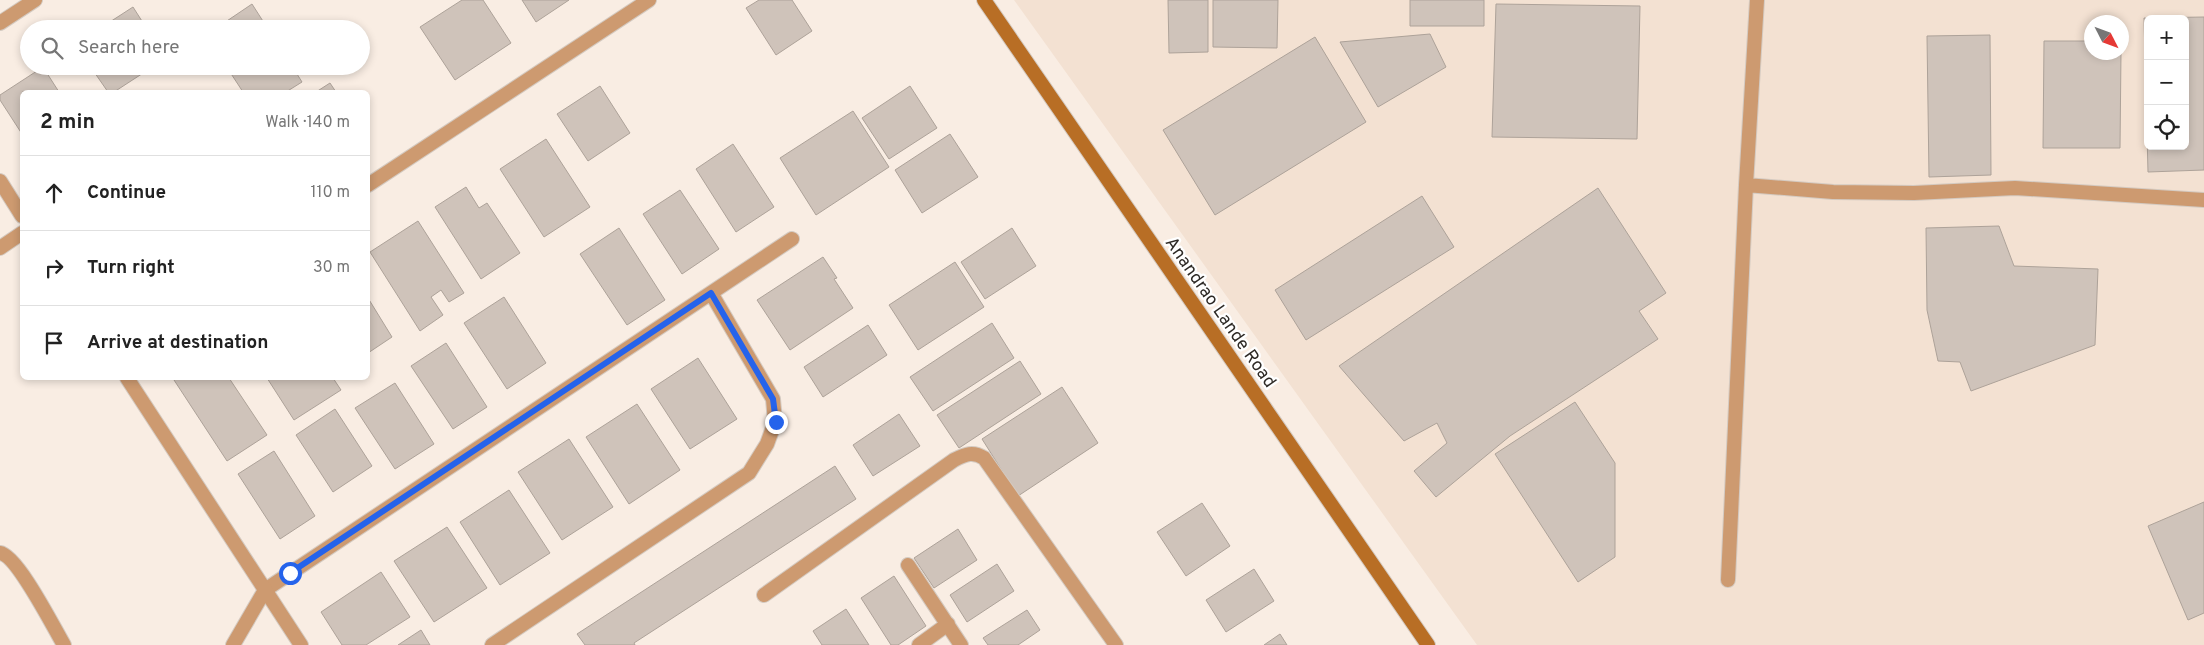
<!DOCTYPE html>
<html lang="en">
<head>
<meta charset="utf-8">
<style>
  :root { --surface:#fff; --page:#f2f2f2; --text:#222; --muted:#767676; --line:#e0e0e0 }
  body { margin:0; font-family:Overpass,sans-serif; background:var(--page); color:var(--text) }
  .controls { position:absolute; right:15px; top:15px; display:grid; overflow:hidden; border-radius:8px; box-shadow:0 2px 8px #0003 }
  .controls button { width:45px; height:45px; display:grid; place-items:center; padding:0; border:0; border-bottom:1px solid var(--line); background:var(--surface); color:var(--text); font:25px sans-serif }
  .compass { position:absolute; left:2084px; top:15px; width:45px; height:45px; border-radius:50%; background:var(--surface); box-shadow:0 2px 8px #0003; rotate:132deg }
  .stop { position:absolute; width:15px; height:15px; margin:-11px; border:4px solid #2563eb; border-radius:50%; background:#fff }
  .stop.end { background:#2563eb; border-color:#fff; box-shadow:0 1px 5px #0008 }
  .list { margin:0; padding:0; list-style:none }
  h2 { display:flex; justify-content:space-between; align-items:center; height:65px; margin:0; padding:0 20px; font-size:21px }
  h2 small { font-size:16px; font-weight:400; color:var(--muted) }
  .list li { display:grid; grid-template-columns:32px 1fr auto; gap:15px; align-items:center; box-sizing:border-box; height:75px; padding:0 20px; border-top:1px solid var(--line) }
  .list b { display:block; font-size:19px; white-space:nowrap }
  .list em { font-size:16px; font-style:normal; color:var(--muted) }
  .icon { flex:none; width:28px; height:28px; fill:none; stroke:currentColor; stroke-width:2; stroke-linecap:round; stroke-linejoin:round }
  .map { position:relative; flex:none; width:2204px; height:645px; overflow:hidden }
  .search { position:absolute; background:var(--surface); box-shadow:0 2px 8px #0003; left:20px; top:20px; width:350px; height:55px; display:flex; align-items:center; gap:12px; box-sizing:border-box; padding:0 18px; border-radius:28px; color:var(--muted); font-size:19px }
  .panel { position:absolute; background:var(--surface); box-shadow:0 2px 8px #0003; left:20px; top:90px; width:350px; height:290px; border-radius:8px }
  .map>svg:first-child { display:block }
  .built { fill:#f3e1d2; fill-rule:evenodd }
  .building { fill:#cfc3ba; stroke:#ada299; fill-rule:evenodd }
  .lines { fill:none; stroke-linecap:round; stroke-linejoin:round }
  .service-casing { stroke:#d4cac1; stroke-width:16 }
  .minor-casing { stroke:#d4cac1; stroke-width:16 }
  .secondary-casing { stroke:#d4cac1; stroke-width:16 }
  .service { stroke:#cd9a70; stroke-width:14 }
  .minor { stroke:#cd9a70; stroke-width:14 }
  .secondary { stroke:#b86e25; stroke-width:14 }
  .route { stroke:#2563eb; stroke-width:6 }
  .labels { text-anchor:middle; stroke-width:4.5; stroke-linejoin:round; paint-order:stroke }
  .street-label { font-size:18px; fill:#2e2a26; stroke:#fff }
</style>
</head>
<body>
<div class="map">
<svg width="2204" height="645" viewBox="0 0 2204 645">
  <rect width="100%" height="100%" fill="#f9ede3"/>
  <path class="built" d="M1014 0H2204V645H1477ZM2148 19H2185V146H2148ZM2092 22H2122V52H2092Z"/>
  <path class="building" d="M462 0H483L511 43 455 80 420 27Z
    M522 0H569L536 22Z
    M759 0H792L812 31 776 55 746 8Z
    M1168 0H1208V52L1169 53Z
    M1213 0H1278L1277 48 1213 47Z
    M1410 0H1484V26H1410Z
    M252 4 268 29H215Z
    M1496 4 1640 6 1637 139 1492 137Z
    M133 7 147 29H99Z
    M2204 17V170L2148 172 2144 18ZM2148 19H2185V146H2148Z
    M1430 34 1446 67 1378 107 1340 42Z
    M1990 35 1991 175 1929 177 1927 36Z
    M1315 37 1366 122 1215 215 1163 130Z
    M2044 41H2092V52H2121L2120 148H2043Z
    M90 66H154L114 92H108Z
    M226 66H292L302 82 286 92H243Z
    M43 67 59 92H22V134L0 100V95Z
    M330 83 336 92H316Z
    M600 86 630 133 588 161 557 114Z
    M910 86 937 128 889 159 862 118Z
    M853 111 889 167 816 215 780 158Z
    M950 134 978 177 922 213 895 170Z
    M546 139 590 207 544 237 500 169Z
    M733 144 774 207 736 232 696 169Z
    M466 187 479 208 487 203 520 253 481 279 435 207Z
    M1598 188 1666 293 1639 311 1658 339 1510 436 1436 497 1414 471 1447 443 1437 423 1404 441 1339 366Z
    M680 190 719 249 682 274 643 214Z
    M1422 196 1454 247 1306 340 1275 290Z
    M418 221 464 293 449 302 441 290 431 297 443 315 420 331 370 252Z
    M1999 226 2014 266 2098 269 2095 345 1971 391 1960 362 1938 361 1927 310 1926 228Z
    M619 228 665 300 627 325 580 254Z
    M1012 228 1036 266 985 299 961 262Z
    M823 257 837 278 834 279 853 308 790 350 757 300Z
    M955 262 984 307 918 350 889 305Z
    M504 297 546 363 507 389 464 323Z
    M368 298 392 337 368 353Z
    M992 323 1014 358 933 411 910 377Z
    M868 325 887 355 823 397 804 367Z
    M446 343 487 407 453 429 411 366Z
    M698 358 737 419 690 449 651 389Z
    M1020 361 1041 394 959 448 937 415Z
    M179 378H229L267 435 227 461 174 380Z
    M267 378H333L341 390 294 420Z
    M395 383 434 444 395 469 355 408Z
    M1062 387 1098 443 1018 496 982 439Z
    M1575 402 1615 463V557L1578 582 1495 454Z
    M637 404 680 470 629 504 586 437Z
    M335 409 372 466 333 492 296 435Z
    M899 414 920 446 873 476 853 445Z
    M569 439 613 507 562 540 518 472Z
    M274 451 315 516 280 539 238 474Z
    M835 466 856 499 634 643 635 645H585L577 634Z
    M509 490 550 553 500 585 460 522Z
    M2204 502V613L2188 620 2148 526Z
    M1202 503 1230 546 1186 576 1157 532Z
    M447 527 487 588 434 622 394 561Z
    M958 529 977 560 934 588 914 558Z
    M997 564 1014 591 967 622 950 595Z
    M1254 569 1274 601 1226 632 1206 600Z
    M381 572 410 617 366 645H342L321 612Z
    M894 576 926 626 898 645H891L861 598Z
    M846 609 869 645H822L813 631Z
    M1027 610 1040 630 1018 645H988L983 638Z
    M421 630 430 645H398Z
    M1280 634 1287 645H1264Z"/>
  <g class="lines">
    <defs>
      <path id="service" d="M1746 185 1833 192 1914 193 2015 188 2204 200
        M908 565 961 645
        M1728 580 1746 185 1757 0
        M265 590 792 239
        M764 595 954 460C966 454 973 451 984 458L1116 645
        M492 645 749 473 767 444 775 422 773 399 711 293
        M919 645 948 624"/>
      <path id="minor" d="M0 23 35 0
        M0 181 22 216
        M368 185 649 0
        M0 248 22 233
        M127 378 301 645
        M0 553C17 555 54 628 64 645
        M233 645 265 590"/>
      <path id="secondary" d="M984 0 1428 645"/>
    </defs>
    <use href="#service" class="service-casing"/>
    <use href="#minor" class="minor-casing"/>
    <use href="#secondary" class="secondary-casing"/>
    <use href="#service" class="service"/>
    <use href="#minor" class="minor"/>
    <use href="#secondary" class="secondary"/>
  </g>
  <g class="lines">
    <path class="route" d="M290 573 711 293 773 399 776 422"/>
  </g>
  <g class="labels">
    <g class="street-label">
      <text transform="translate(1221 312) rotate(55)" y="6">Anandrao Lande Road</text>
    </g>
  </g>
</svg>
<div class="controls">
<button>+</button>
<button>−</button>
<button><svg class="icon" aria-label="locate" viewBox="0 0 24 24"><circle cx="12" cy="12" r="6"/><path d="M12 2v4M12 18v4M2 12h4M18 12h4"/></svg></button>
</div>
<svg class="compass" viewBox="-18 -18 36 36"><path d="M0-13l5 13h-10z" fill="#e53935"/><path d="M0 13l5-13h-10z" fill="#767676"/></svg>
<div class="stop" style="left:290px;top:573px"></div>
<div class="stop end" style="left:776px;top:422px"></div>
<div class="search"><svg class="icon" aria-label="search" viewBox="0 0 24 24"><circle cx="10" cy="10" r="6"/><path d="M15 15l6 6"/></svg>Search here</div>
<section class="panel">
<h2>2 min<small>Walk · 140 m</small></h2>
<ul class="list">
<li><svg class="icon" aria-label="ahead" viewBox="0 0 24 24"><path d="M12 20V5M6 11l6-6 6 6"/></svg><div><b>Continue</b></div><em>110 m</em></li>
<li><svg class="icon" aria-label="right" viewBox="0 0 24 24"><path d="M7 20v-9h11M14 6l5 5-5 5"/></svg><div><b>Turn right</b></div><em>30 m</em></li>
<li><svg class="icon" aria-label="arrive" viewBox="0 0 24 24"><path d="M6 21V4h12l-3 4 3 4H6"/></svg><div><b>Arrive at destination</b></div></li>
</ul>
</section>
</div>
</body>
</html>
